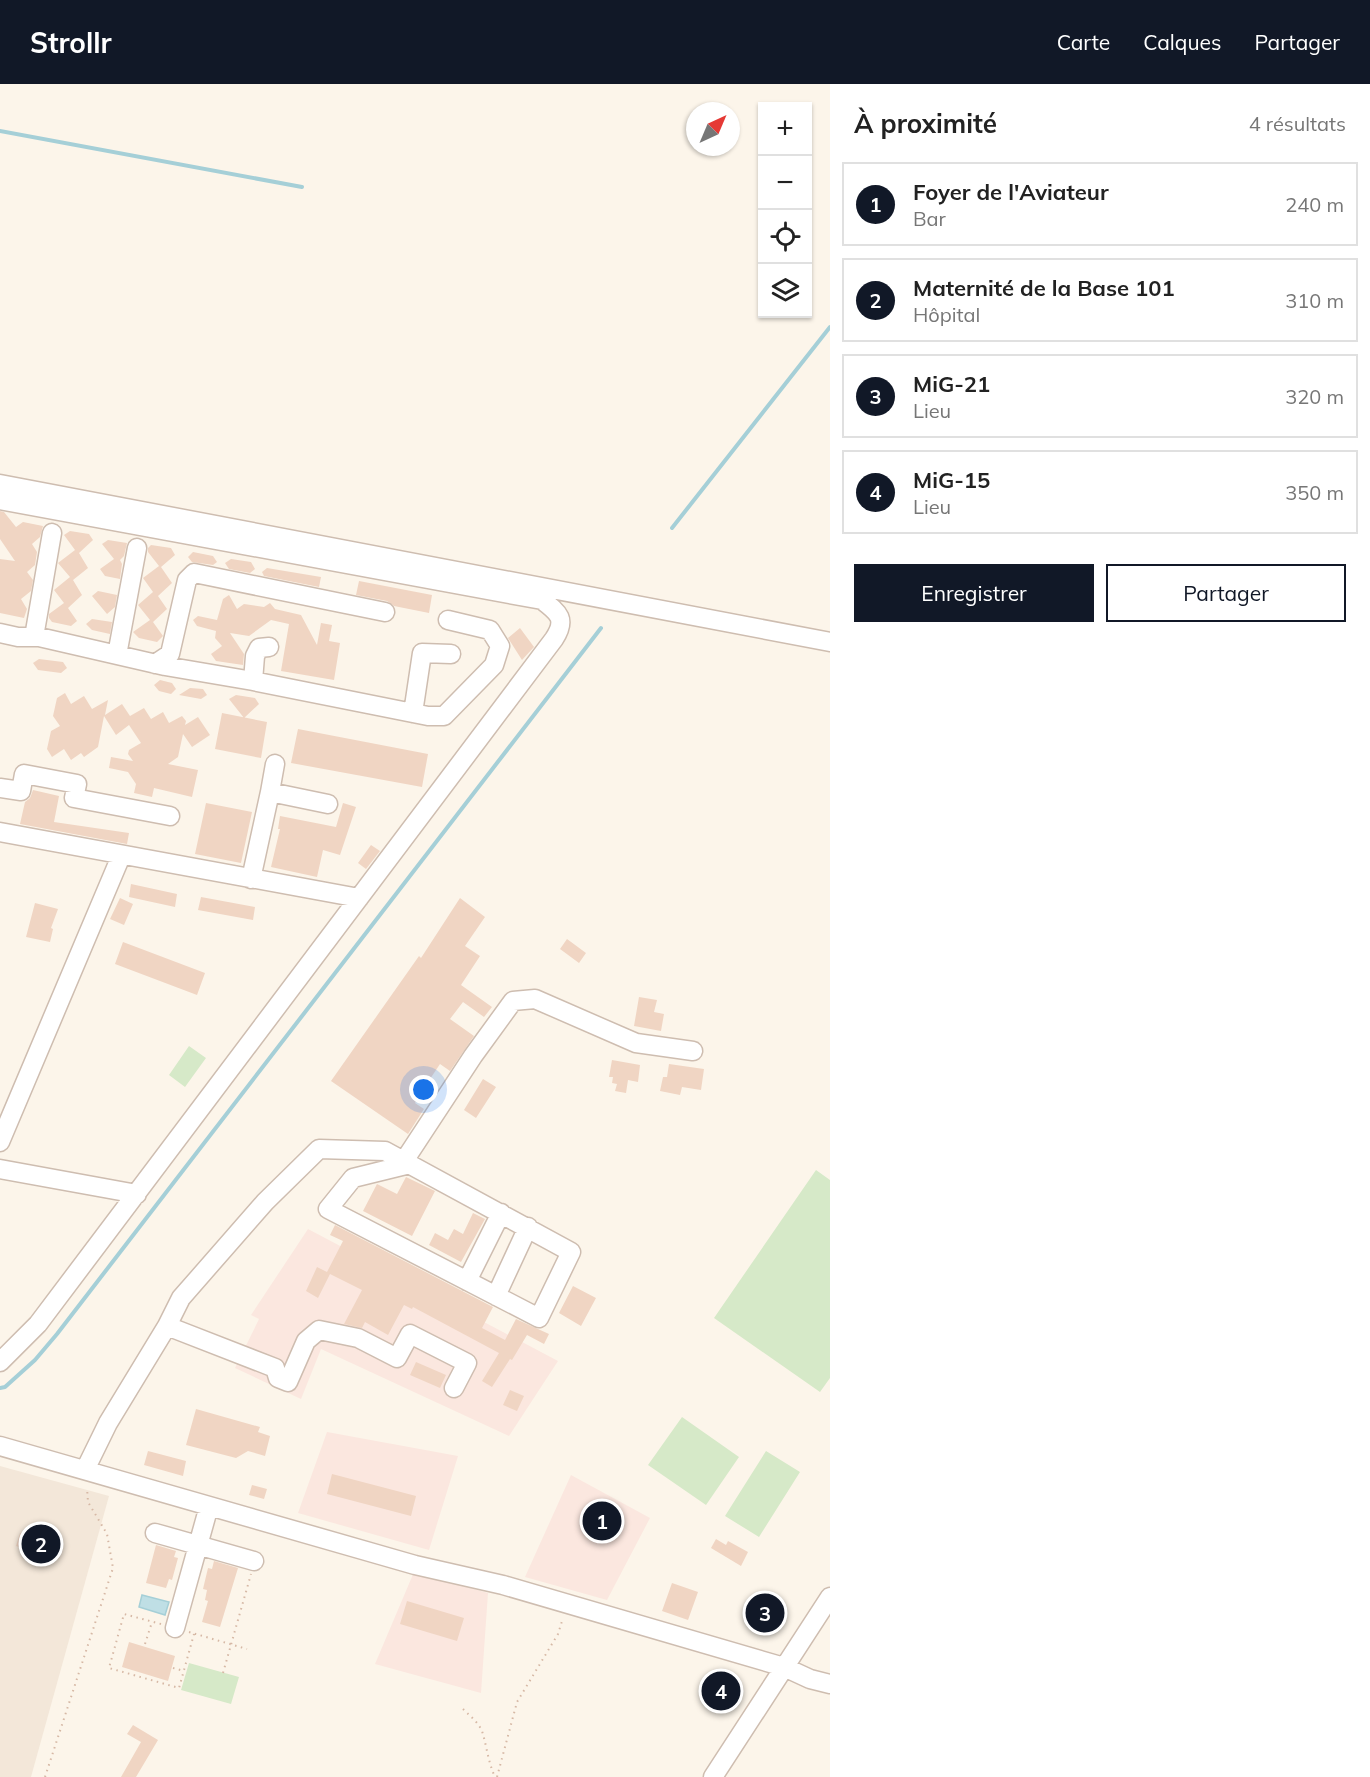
<!DOCTYPE html>
<html lang="fr">
<head>
<meta charset="utf-8">
<style>
  :root { --surface:#fff; --page:#f2f2f2; --text:#222; --muted:#767676; --line:#e0e0e0; --accent:#111827 }
  body { margin:0; font-family:Mulish,sans-serif; background:var(--page); color:var(--text) }
  .controls { position:absolute; right:18px; top:18px; display:grid; overflow:hidden; border-radius:0px; box-shadow:0 2px 4px #0004 }
  .controls button { width:54px; height:54px; display:grid; place-items:center; padding:0; border:0; border-bottom:2px solid var(--line); background:var(--surface); color:var(--text); font:30px sans-serif }
  .compass { position:absolute; left:686px; top:18px; width:54px; height:54px; border-radius:50%; background:var(--surface); box-shadow:0 2px 4px #0004; rotate:44deg }
  .you { position:absolute; left:424px; top:1006px; width:21px; height:21px; margin:-15px; border:4px solid #fff; border-radius:50%; background:#1a73e8; box-shadow:0 0 0 9px #1a73e833 }
  .badge { display:grid; place-items:center; width:39px; height:39px; border-radius:50%; background:var(--accent); color:#fff; font-size:20px; font-weight:700 }
  .pin { position:absolute; translate:-50% -50%; border:3px solid #fff; box-shadow:0 2px 6px #0006 }
  .list { margin:0; padding:0; list-style:none }
  h2 { display:flex; justify-content:space-between; align-items:center; height:78px; margin:0; padding:0 24px; font-size:26px }
  h2 small { font-size:20px; font-weight:400; color:var(--muted) }
  .list li { display:grid; grid-template-columns:39px 1fr auto; gap:18px; align-items:center; box-sizing:border-box; height:84px; margin:0 12px 12px; padding:0 12px; border:2px solid var(--line); border-radius:0px }
  .list b { display:block; font-size:22px; white-space:nowrap }
  .list p { margin:0; font-size:20px; white-space:nowrap; color:var(--muted) }
  .list em { font-size:20px; font-style:normal; color:var(--muted) }
  .actions { display:flex; gap:12px; padding:18px 24px }
  .actions a { flex:1; padding:14px 0; border:2px solid var(--accent); border-radius:0px; text-align:center; font-size:21px; color:var(--accent) }
  .actions .main { background:var(--accent); color:#fff }
  .icon { flex:none; width:33px; height:33px; fill:none; stroke:currentColor; stroke-width:2; stroke-linecap:round; stroke-linejoin:round }
  .map { position:relative; flex:none; width:830px; height:1693px; overflow:hidden }
  header { display:flex; align-items:center; gap:36px; box-sizing:border-box; height:84px; padding:0 30px; background:var(--accent); color:#fff }
  header strong { font-size:28px }
  nav { display:flex; gap:33px; margin-inline-start:auto; font-size:21px }
  main { display:flex }
  aside { flex:1; background:var(--surface) }
  .map>svg:first-child { display:block }
  .residential { fill:#f3e7d9 }
  .commercial { fill:#fbe7df }
  .green { fill:#d6e9c8 }
  .water { fill:#bfdfe5; stroke:#a5cfd7; stroke-width:1.5 }
  .lines { fill:none; stroke-linecap:round; stroke-linejoin:round }
  .stream { stroke:#a5cfd7; stroke-width:4 }
  .building { fill:#f0d5c3 }
  .minor-casing { stroke:#cebdb0; stroke-width:21 }
  .path { stroke:#d6b8a5; stroke-width:2; stroke-dasharray:1.5 4.5; stroke-linecap:butt }
  .minor { stroke:#fff; stroke-width:18 }
</style>
</head>
<body>
<header>
<strong>Strollr</strong>
<nav><a>Carte</a><a>Calques</a><a>Partager</a></nav>
</header>
<main>
<div class="map">
<svg width="830" height="1693" viewBox="0 0 830 1693">
  <rect width="100%" height="100%" fill="#fcf5ea"/>
  <path class="residential" d="M0 1382 109 1412 31 1693H0Z"/>
  <path class="commercial" d="M308 1145 558 1277 509 1352 321 1265 301 1315 235 1284 259 1235 251 1231Z
    M327 1348 458 1372 429 1466 298 1429Z
    M571 1391 650 1434 607 1516 525 1493Z
    M414 1488 488 1509 481 1609 375 1580Z"/>
  <path class="green" d="M189 962 206 974 185 1003 169 991Z
    M816 1086 830 1096V1294L820 1308 714 1234Z
    M682 1333 739 1373 706 1421 648 1381Z
    M766 1367 800 1388 759 1453 725 1432Z
    M189 1579 239 1593 231 1620 181 1606Z"/>
  <path class="water" d="M142 1511 169 1518 165 1531 139 1523Z"/>
  <g class="lines">
    <path class="stream" d="M0 47 302 103
      M672 444 830 243
      M0 1304 5 1303 35 1276 57 1250 601 544"/>
  </g>
  <path class="building" d="M0 427 4 428 16 443 23 438 43 442 40 453 32 460 37 468 35 481 27 488 33 496 31 507 21 515 27 525 24 534 0 529V475L15 477 0 455Z
    M70 447 89 450 93 456 79 469 88 484 73 496 82 511 68 524 77 537 71 542 52 538 49 534V530L64 519 54 506 70 493 58 479 75 466 64 451Z
    M108 456 127 459 124 472 120 476 122 480 120 495 105 492 100 485 114 475 102 460Z
    M151 461 171 464 175 471 161 483 172 499 158 512 167 525 153 538 163 552 157 558 139 554 133 548 150 536 138 521 153 508 143 494 159 482 148 468V464Z
    M193 468 213 472 217 478 213 481 192 478 188 473Z
    M231 475 251 478 255 485 250 489 229 485 225 479Z
    M267 484 321 493 319 503 264 492 262 488Z
    M359 497 432 511 429 529 394 522 387 517 356 511Z
    M98 507 117 511 115 523 107 530 92 512Z
    M229 511 237 525 244 520 264 523 270 519 275 525 301 531 317 561 321 539 332 541 329 557 340 559 334 596 281 587 289 540 271 536 249 552 230 549 244 570 243 581 216 577 211 570 222 562 215 554 216 547 197 542 193 536 198 532 217 536 223 515Z
    M92 535 112 538 110 550 92 546 86 540Z
    M520 544 534 563 522 576 508 554Z
    M39 575 63 578 67 584 61 589 38 586 33 579Z
    M160 596 172 599 176 605 171 610 159 607 154 601Z
    M190 604 203 605 207 611 201 615 179 611Z
    M65 609 71 620 84 612 92 625 108 616 105 631 122 620 130 632 144 624 151 635 163 628 169 639 182 632 186 637 185 641 198 633 210 651 192 663 183 650 178 673 168 680 198 686 192 713 154 704 152 713 134 709 136 700 128 688 109 684 111 673 133 677 128 670 129 666 141 659 129 641 116 651 104 632 98 663 84 673 81 669 71 676 64 665 52 673 47 665 51 647 60 642 53 632 57 614Z
    M236 611 255 614 259 620 244 634 229 615Z
    M222 629 267 638 261 674 215 665Z
    M298 645 428 670 422 703 291 679Z
    M33 706 59 712 54 738 129 749 127 760 20 740 25 718 30 714Z
    M206 719 252 728 241 779 195 770Z
    M343 719 356 723 340 771 323 766 317 793 271 783 280 745H278L280 732 336 743Z
    M371 761 380 767 366 785 358 779Z
    M131 800 177 810 175 823 129 813Z
    M201 813 255 823 253 836 198 826Z
    M120 814 133 820 124 841 110 835Z
    M460 814 485 833 465 862 480 872 461 901 492 923 484 933 463 918 450 935 474 952 450 987 440 980 426 1001 415 1019 424 1025 408 1050 331 997 419 872 421 874Z
    M35 819 58 825 51 844 53 845 50 858 26 853Z
    M567 855 586 869 579 879 560 865Z
    M123 858 205 889 197 911 115 880Z
    M639 913 657 916 654 928 664 930 661 947 634 942Z
    M612 976 640 981 638 998 628 996 626 1009 615 1007 617 1000 612 999 613 993H609Z
    M669 980 704 985 701 1006 682 1003 680 1011 660 1007 663 993H667Z
    M483 995 496 1003 476 1034 464 1026Z
    M406 1093 435 1107 412 1152 363 1127 377 1100 397 1110Z
    M473 1129 485 1135 461 1178 429 1161 435 1149 448 1156 454 1145 463 1150Z
    M335 1141 493 1223 482 1244 505 1256 516 1235 549 1250 544 1260 527 1251 512 1276 510 1275 492 1303 482 1297 499 1269 413 1223 412 1225 404 1221 388 1251 365 1238 362 1244 344 1240 362 1206 330 1190 318 1214 306 1207 317 1183 327 1188 343 1157 330 1151Z
    M573 1202 596 1214 581 1242 559 1229Z
    M416 1278 446 1291 440 1304 410 1291Z
    M510 1306 524 1312 517 1327 503 1321Z
    M196 1325 260 1343 258 1348 270 1352 265 1372 248 1367 236 1374 186 1361Z
    M148 1367 186 1377 183 1392 144 1381Z
    M332 1390 416 1412 411 1432 327 1410Z
    M252 1401 267 1405 264 1415 249 1411Z
    M596 1418 620 1432 610 1449 586 1435Z
    M40 1440 51 1444 46 1460 54 1463 50 1474 16 1462 20 1449 35 1454Z
    M716 1455 726 1461 728 1457 748 1468 741 1482 711 1464Z
    M156 1461 176 1467 174 1473 178 1474 172 1496 169 1495 166 1504 146 1499Z
    M214 1477 238 1484 220 1543 202 1538 208 1517 205 1516 207 1506 203 1505 208 1484 212 1485Z
    M672 1499 698 1508 688 1536 662 1527Z
    M407 1517 464 1534 457 1557 400 1540Z
    M129 1558 175 1572 168 1597 122 1583Z
    M133 1641 158 1656 136 1693H121L141 1658 127 1650Z"/>
  <g class="lines">
    <defs>
      <path id="minor" d="M0 400 830 558
        M0 416 542 516C559 529 567 535 554 555L38 1240 0 1278
        M0 549 18 553H39L165 582 253 597 428 632H444L494 581 500 562 490 546 448 536
        M34 553 52 449
        M117 571 137 464
        M155 580 170 570 187 496 194 489 385 528
        M253 597 255 572 259 564 269 563
        M413 629 422 569 451 570
        M0 704 21 707 24 690 77 700 74 714 170 732
        M270 708 275 680
        M0 748 359 814
        M251 795 270 708 328 720
        M0 1058 121 772
        M404 1077 473 972 513 917 535 915 636 959 693 967
        M0 1085 137 1110
        M467 1197 501 1129
        M496 1212 528 1143
        M167 1242 181 1214 265 1118 319 1065 385 1067 571 1168 539 1234 328 1125 353 1094 410 1080
        M0 1362 415 1481 503 1501 784 1583 810 1595 830 1600
        M85 1386 108 1339 167 1242 275 1284 278 1294 288 1298 306 1257 319 1246 358 1254 397 1274 410 1250 467 1279 454 1304
        M155 1449 254 1477
        M175 1544 209 1422
        M713 1693 830 1513"/>
    </defs>
    <use href="#minor" class="minor-casing"/>
    <path class="path" d="M161 1540 124 1530 109 1584 179 1604 194 1550
      M189 1548 247 1565
      M145 1560 152 1538
      M173 1584 184 1587
      M223 1589 251 1490
      M463 1625C470 1632 478 1638 482 1647 487 1663 488 1678 495 1693
      M45 1693 113 1484 107 1450 88 1418 87 1404
      M497 1693 517 1618 558 1550 563 1534"/>
    <use href="#minor" class="minor"/>
  </g>
</svg>
<div class="controls">
<button>+</button>
<button>−</button>
<button><svg class="icon" aria-label="locate" viewBox="0 0 24 24"><circle cx="12" cy="12" r="6"/><path d="M12 2v4M12 18v4M2 12h4M18 12h4"/></svg></button>
<button><svg class="icon" aria-label="layers" viewBox="0 0 24 24"><path d="M12 4l9 5-9 5-9-5zM3 14l9 5 9-5"/></svg></button>
</div>
<svg class="compass" viewBox="-18 -18 36 36"><path d="M0-13l5 13h-10z" fill="#e53935"/><path d="M0 13l5-13h-10z" fill="#767676"/></svg>
<div class="you"></div>
<div class="pin badge" style="left:602px;top:1437px">1</div>
<div class="pin badge" style="left:41px;top:1460px">2</div>
<div class="pin badge" style="left:765px;top:1529px">3</div>
<div class="pin badge" style="left:721px;top:1607px">4</div>
</div>
<aside>
<h2>À proximité<small>4 résultats</small></h2>
<ul class="list">
<li><span class="badge">1</span><div><b>Foyer de l'Aviateur</b><p>Bar</p></div><em>240 m</em></li>
<li><span class="badge">2</span><div><b>Maternité de la Base 101</b><p>Hôpital</p></div><em>310 m</em></li>
<li><span class="badge">3</span><div><b>MiG-21</b><p>Lieu</p></div><em>320 m</em></li>
<li><span class="badge">4</span><div><b>MiG-15</b><p>Lieu</p></div><em>350 m</em></li>
</ul>
<div class="actions"><a class="main">Enregistrer</a><a>Partager</a></div>
</aside>
</main>
</body>
</html>
